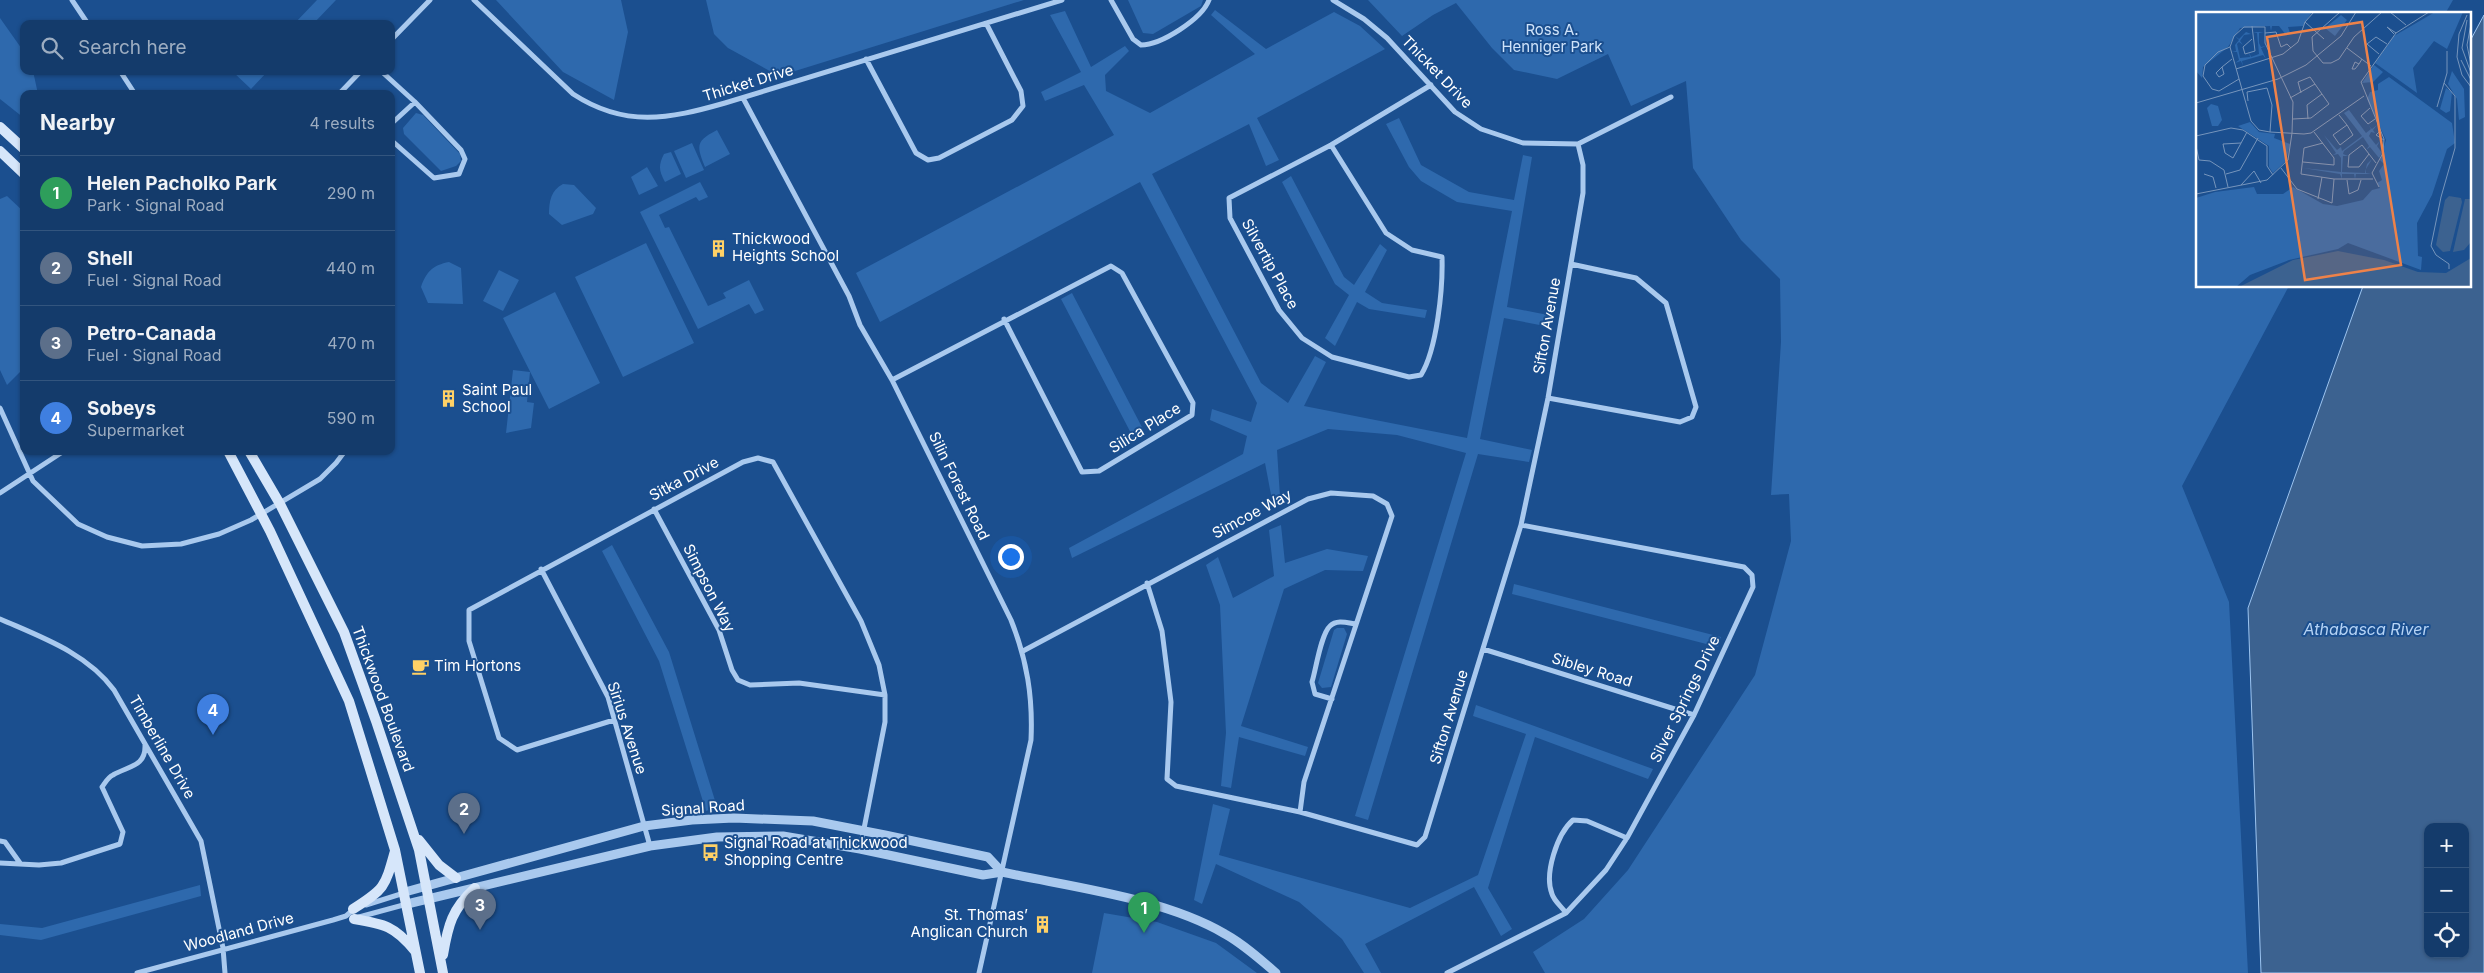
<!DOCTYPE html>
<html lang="en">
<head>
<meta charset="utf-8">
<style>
  :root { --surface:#143b6b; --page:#214673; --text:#f1f3f6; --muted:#9dadc1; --line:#33557e; --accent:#ffd166 }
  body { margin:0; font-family:Inter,sans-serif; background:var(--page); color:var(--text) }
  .controls { position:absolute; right:15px; bottom:15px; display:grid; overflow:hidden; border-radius:10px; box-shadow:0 1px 4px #0004 }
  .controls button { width:45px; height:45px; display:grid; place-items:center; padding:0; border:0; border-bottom:1px solid var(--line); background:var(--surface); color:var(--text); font:25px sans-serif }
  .you { position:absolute; left:1010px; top:556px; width:18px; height:18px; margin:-12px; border:4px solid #fff; border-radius:50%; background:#1a73e8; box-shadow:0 0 0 8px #1a73e833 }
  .badge { display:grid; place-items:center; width:32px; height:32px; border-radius:50%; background:var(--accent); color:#fff; font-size:16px; font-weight:700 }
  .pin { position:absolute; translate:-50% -41px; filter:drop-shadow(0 1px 2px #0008) }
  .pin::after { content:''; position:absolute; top:26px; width:18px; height:15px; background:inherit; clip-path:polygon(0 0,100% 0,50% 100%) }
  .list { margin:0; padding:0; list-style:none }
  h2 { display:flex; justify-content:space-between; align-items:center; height:65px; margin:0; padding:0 20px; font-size:21px }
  h2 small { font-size:16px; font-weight:400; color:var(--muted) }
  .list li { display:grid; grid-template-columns:32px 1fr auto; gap:15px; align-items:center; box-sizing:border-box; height:75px; padding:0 20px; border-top:1px solid var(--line) }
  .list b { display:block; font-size:19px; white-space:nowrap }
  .list p { margin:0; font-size:16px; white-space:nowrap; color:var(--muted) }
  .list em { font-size:16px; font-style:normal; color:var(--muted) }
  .icon { flex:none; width:28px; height:28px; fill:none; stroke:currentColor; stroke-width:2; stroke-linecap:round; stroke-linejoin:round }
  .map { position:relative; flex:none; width:2484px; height:973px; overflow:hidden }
  .search { position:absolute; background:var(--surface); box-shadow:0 1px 4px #0004; left:20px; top:20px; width:375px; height:55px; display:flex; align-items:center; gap:12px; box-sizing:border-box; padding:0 18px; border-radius:10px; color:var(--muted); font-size:19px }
  .panel { position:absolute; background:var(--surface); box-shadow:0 1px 4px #0004; left:20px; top:90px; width:375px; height:365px; border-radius:10px }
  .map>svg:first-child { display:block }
  .green { fill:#2e69ad }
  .water { fill:#3c6290; stroke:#9cc4f0; fill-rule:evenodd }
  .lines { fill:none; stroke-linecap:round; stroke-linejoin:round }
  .minor { stroke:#a9c9ee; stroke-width:5 }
  .tertiary { stroke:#a9c9ee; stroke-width:9 }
  .secondary { stroke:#d6e6fa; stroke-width:10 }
  .labels { text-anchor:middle; stroke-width:4; stroke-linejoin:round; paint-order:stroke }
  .park-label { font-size:15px; fill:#cfe3fa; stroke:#1b4f8f }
  .street-label { font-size:15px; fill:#fff; stroke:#1b4f8f }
  .poi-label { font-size:15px; fill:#fff; stroke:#1b4f8f; text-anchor:start }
  .water-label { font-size:16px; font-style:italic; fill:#b5d3f5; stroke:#1b4f8f }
  .inset-road { fill:none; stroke:#7695bc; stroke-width:1 }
  .view { fill:#ee8249; fill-opacity:0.15; stroke:#ee8249; stroke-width:2.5 }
  .inset-edge { fill:none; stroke:#fff; stroke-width:2.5 }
</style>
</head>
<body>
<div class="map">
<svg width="2484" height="973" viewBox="0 0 2484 973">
  <rect width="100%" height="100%" fill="#1b4f8f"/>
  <path class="green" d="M317 0H336L313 24H294Z
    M496 0H621L628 32 614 100 563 72Z
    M706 0H1024L779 76 728 48 714 34Z
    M1128 0H1203L1201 6 1153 34 1143 33Z
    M1368 0H2453L2445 14H2198V286H2289L2182 486 2229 602 2248 973H1545L1533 952 1584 919 1628 870 1755 675 1791 541 1789 494 1771 495 1781 342 1780 279 1741 240 1693 168 1686 81 1631 106 1608 54 1557 79 1514 70 1492 48 1456 3 1433 15 1402 36Z
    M1215 10 1266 49 1334 12 1360 26 1385 49 1257 118 1279 160 1266 166 1249 124 1152 174 1261 383 1288 403 1315 356 1326 362 1304 406 1467 438 1512 211 1457 202 1421 181 1409 167 1386 124 1399 118 1421 165 1469 192 1514 200 1523 155 1532 157 1507 307 1553 316 1550 327 1504 318 1480 439 1532 450 1529 462 1478 454 1368 820 1355 816 1466 453 1397 435 1328 429 1277 450 1280 497 1272 500 1265 463 1072 558 1069 548 1243 454 1247 436 1210 420 1212 409 1251 422 1257 403 1140 182 880 322 856 273 1114 135 1084 85 1045 101 1041 92 1081 72 1050 15 1065 11 1091 67 1125 46 1129 51 1105 75 1106 91 1150 113 1255 54 1211 15Z
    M0 18 24 52V71H33L38 94H24V118L0 99Z
    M232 71H268L251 89Z
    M416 113 423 115 460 154 461 161 456 166 441 171 404 134 403 128Z
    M717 130 730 154 705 167C696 145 696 141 717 130Z
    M692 143 704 170 686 178 674 151Z
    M671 152 681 174 665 182C659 171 658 166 664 154Z
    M647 167 658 186 639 195 631 177Z
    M1291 176 1344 277 1354 285 1380 244 1387 250 1365 292 1382 303 1427 310 1425 318 1369 309 1357 302 1335 346 1325 338 1349 295 1335 284 1282 182Z
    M700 182 708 197 699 201 696 197 659 215 665 228 669 227 708 306 726 298 723 293 749 280 764 310 755 314 749 304 698 329 640 212Z
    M563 184 574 185 596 208 593 214 562 225 549 214C549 201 551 190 563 184Z
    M7 196 24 212V368L7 385 0 370V199Z
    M646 243 694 343 623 377 575 277Z
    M449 262 461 268 463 304 428 303 421 287C426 272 433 265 449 262Z
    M499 270 519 280 503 311 483 301Z
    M555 292 600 383 549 409 503 318Z
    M1072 293 1145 433 1134 439 1061 299Z
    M513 370 530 372 527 402 534 403 531 428 506 433Z
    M1281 525 1285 563 1327 549 1368 556 1363 571 1325 570 1284 589 1241 726 1308 747 1305 756 1239 737 1231 788 1221 786 1226 733 1220 605 1206 565 1218 557 1233 598 1274 576 1269 530Z
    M612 545 669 652 717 807 706 811 659 661 602 551Z
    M1514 584 1721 637 1718 647 1512 594Z
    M1337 628H1344L1347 634 1331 687 1322 688 1318 683 1334 630Z
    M1476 705 1653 769 1648 779 1535 737 1488 888 1512 929 1501 936 1474 887 1365 944 1381 973H1364L1342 939 1299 902 1216 864 1202 904 1194 900 1213 804 1230 809 1219 855 1410 908 1478 875 1526 734 1473 716Z
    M200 885 201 896 41 940 0 935V924L42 928Z
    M1104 913 1157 922 1216 943 1257 973H1092Z"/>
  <path class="water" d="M2484 15V973H2261L2248 608 2363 286H2470V41ZM2428 827H2465V954H2428Z"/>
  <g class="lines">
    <path class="minor" d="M72 0 88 24
      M474 0 573 94C625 128 669 119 725 103L1062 0
      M1111 0 1133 39 1141 45C1161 45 1202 19 1209 0
      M1333 0 1364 19 1387 38 1455 112 1481 129 1523 143 1578 144 1671 97
      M391 40 430 0
      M866 59 916 153 928 160 939 158 1012 120 1023 106 1021 91 986 23
      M120 71 135 94
      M381 71 415 102 461 150 465 159 459 174 434 178 391 140
      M339 94 361 71
      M743 98 849 296 860 325 892 380 1011 620C1027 660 1033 697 1031 740L979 973
      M391 124 415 102
      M1331 145 1386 233 1412 250 1442 257C1443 288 1437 349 1421 375L1409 377 1332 357 1302 338 1279 310 1230 218 1229 198 1331 145 1431 85
      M892 380 1111 266 1122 273 1193 403 1192 415 1099 471 1082 472 1004 319
      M1548 398 1680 422 1692 417 1696 407 1666 303 1636 278 1571 264
      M0 408 33 481 78 524 107 537 142 546 181 544 219 534 251 520 320 479 336 463 345 451
      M0 493 64 451
      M654 509 719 630 732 670 738 680 750 685 799 683 885 695
      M541 569 608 697 650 846
      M1147 583 1162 631 1171 702 1167 779 1176 786 1300 812 1417 845 1425 837 1521 525 1548 398 1583 193V165L1578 144
      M0 619C41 637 87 653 114 690L201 841 223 948 225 973
      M1483 649 1694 715
      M1023 651 1308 499 1331 493 1373 496 1387 504 1392 516 1304 782 1300 812
      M1332 699 1315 694 1312 682C1316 669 1321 634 1330 626 1337 619 1348 623 1356 624
      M614 720 517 750 499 738 469 641V610L743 462 758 458 773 462 861 621 879 665 885 695V722L860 849
      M0 841 5 842 20 863
      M0 863 39 865 61 863 120 844 123 832 102 787C105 783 108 777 113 775 128 766 146 767 145 745
      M366 905 404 893
      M1566 913C1562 907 1554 901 1552 894 1544 874 1557 834 1573 820L1587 821 1627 838
      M359 917 407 904
      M137 973 333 920 346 916 354 909
      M1447 973 1566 913 1606 870 1627 838 1694 715 1753 587 1752 575 1744 567 1521 525"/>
    <path class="tertiary" d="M405 892 644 826 692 820 734 818 813 821 885 835 988 857 1002 872
      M407 904 650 846 717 837 783 836 860 849 983 875 1002 872C1071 887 1164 898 1225 934 1243 944 1260 959 1276 973"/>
    <path class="secondary" d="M0 127 24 149
      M0 151 24 174
      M228 451 270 531 349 701 395 850 420 973
      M249 451 280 504 344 632 376 721 419 850 443 973
      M419 840 439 865 456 878
      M353 909C385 889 385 887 395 851
      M354 919C384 924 395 926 415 951
      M443 955C448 925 452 909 475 888"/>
  </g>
  <defs>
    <symbol id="building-bare" viewBox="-9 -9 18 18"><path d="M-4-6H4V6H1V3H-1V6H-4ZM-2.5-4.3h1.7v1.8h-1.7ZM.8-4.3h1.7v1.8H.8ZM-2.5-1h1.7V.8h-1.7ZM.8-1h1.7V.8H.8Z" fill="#ffd166" stroke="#1b4f8f" stroke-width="2.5" paint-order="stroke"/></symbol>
    <symbol id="cafe-bare" viewBox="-9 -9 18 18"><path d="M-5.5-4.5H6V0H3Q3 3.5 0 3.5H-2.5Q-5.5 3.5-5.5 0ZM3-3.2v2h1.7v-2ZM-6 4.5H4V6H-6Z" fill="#ffd166" stroke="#1b4f8f" stroke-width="2.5" paint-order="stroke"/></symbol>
    <symbol id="bus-bare" viewBox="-9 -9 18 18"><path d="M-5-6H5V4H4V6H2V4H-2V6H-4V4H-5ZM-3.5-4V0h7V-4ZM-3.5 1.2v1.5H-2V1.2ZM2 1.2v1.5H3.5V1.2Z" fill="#ffd166" stroke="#1b4f8f" stroke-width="2.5" paint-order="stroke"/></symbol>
  </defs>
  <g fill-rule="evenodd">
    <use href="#building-bare" x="706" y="236" width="25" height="25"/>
    <use href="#building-bare" x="436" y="386" width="25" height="25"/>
    <use href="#cafe-bare" x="408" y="654" width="25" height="25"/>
    <use href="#bus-bare" x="698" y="840" width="25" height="25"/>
    <use href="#building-bare" x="1030" y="912" width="25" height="25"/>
  </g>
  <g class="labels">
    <g class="park-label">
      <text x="1552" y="35">Ross A.<tspan x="1552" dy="17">Henniger Park</tspan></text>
    </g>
    <g class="street-label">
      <text transform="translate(1437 72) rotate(46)" y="5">Thicket Drive</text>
      <text transform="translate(748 83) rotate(-17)" y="5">Thicket Drive</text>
      <text transform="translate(1270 264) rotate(61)" y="5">Silvertip Place</text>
      <text transform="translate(1547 326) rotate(-80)" y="5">Sifton Avenue</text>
      <text transform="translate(1145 428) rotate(-32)" y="5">Silica Place</text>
      <text transform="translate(684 479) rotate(-28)" y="5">Sitka Drive</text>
      <text transform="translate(959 486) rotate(64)" y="5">Silin Forest Road</text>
      <text transform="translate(1252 514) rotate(-28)" y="5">Simcoe Way</text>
      <text transform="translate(709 588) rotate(63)" y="5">Simpson Way</text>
      <text transform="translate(1592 670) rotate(17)" y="5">Sibley Road</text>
      <text transform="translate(383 699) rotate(70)" y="5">Thickwood Boulevard</text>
      <text transform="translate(1685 699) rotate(-64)" y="5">Silver Springs Drive</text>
      <text transform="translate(1449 717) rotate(-73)" y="5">Sifton Avenue</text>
      <text transform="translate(627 728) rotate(72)" y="5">Sirius Avenue</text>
      <text transform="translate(162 747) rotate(60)" y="5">Timberline Drive</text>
      <text transform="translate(703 808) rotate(-4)" y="5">Signal Road</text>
      <text transform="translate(239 932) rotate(-15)" y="5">Woodland Drive</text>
    </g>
    <g class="poi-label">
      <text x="732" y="244">Thickwood<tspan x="732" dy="17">Heights School</tspan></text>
      <text x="462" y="395">Saint Paul<tspan x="462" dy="17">School</tspan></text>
      <text x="434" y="671">Tim Hortons</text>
      <text x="724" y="848">Signal Road at Thickwood<tspan x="724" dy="17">Shopping Centre</tspan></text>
      <text x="1028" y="920" text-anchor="end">St. Thomas’<tspan x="1028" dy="17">Anglican Church</tspan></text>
    </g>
    <g class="water-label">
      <text x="2366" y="635">Athabasca River</text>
    </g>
  </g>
  <g transform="translate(2196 12)">
    <rect width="275" height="275" fill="#1b4f8f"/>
    <path d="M0 0H116L107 14 92 15 94 21 90 23 83 14H76L75 19 74 14 44 16 32 35 7 55 6 66 0 59ZM239 0H267L251 37 238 29 217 56 221 81 179 51 198 24ZM145 3 151 8 139 24 129 16ZM50 20 55 22 48 23 44 29 47 33 43 30 41 32 44 46 54 45 53 40 55 45 63 42 61 21 57 20H68L63 21V31L65 35 70 34 65 36 70 47 67 43 46 49 47 54 45 49 39 51 43 48 41 40H36L40 39 39 33 43 28 39 24 43 27ZM178 53 187 60 177 70 166 71ZM256 59 268 77 269 105 263 108 261 87 252 72ZM193 65 256 111 259 131 251 137 236 183 221 211 222 244 226 245 225 258 152 231 142 237 93 248 54 263 40 275H0V186L19 180 58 175 61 182H87L97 175 127 192 141 194 167 188 176 178 184 176 181 171 186 168 183 159 188 152 184 148 190 128 171 87 174 80 182 78V72ZM250 76 256 80 254 99 250 101 244 97ZM15 92 22 94 26 108 22 114H16L11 96ZM153 98 170 121 175 117 173 114 176 117 181 113 177 118 179 121 175 120 173 124 180 133 184 129 181 134 186 141 183 146 174 135 170 138 173 134 167 125 148 139 147 142 152 144H147L146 160 169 161 171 152 176 147 170 157V161L175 162H160L159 167 158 162H146V167L144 162 107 156 145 160V146L142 142 137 143 140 141 128 123 141 138 145 135 146 139 166 124 148 101ZM54 110 63 120 79 122 78 126 94 132 90 149 77 161 73 155V134L42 114Z" fill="#2e69ad"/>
    <path d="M253 184 265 186 266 190 254 239 247 240 240 233 249 188ZM269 187H275V230L268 238 257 240ZM142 239 188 248 222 260 250 261 275 246V275H43L97 248Z" fill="#3c6290"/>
    <path class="inset-road" d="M144 0 116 25 117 39 127 51H135L143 47 158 25 186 0M194 0 210 13M271 3 263 22 261 45 266 63 275 75M271 8 266 36 275 61M109 10 128 27M275 12 271 33 275 53M56 14 59 39 49 42 47 35 56 27M69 21 80 20 85 35 91 32 95 36M198 22 191 15 200 21M34 35 22 40 9 53 7 64 16 77 23 79 43 67M151 36 175 54M183 42 171 32 180 25 191 32M265 48 275 68M163 52 159 50 156 57H159L163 52 166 47M26 55 20 61 23 65 28 62 26 55 36 47M40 57 87 42 102 30 109 10 118 0M248 71 259 84V136L245 185 235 234 240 243 253 252V257M94 86 119 72M52 89 51 80 71 76 76 93 74 120M0 91 82 67 110 53 145 24 160 0M241 95 251 61V39M174 96 165 104 172 112 179 107M143 103 151 113 157 123 144 133 137 123 151 113M97 107 115 106 133 92 114 65 102 70 105 81M112 107 111 93 126 82M185 118 180 123 188 128M96 121 97 90 69 31V15H48L38 24 34 35 55 109 63 118 74 120 108 122 115 121 168 84M0 124 35 116 47 118 71 134V154L77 163M45 131 27 132 29 141 37 146 51 120M127 131 108 136 105 162 138 167H177M0 134 3 148 14 149 28 158 32 175M173 142 163 155H152L153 143 166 133 180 151M107 150 138 153V146L118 120M85 156 101 177 136 191 138 167M8 162 17 165 20 176M30 162 44 158 62 126M151 168 153 182 162 178 165 168M45 173 58 159 65 171M183 175 176 161 187 141 188 127 165 70 200 21 233 0M0 182 71 168 92 148 96 121M122 187 126 165"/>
    <path class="view" d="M166 10 205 253 109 268 71 25Z"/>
    <rect width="275" height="275" class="inset-edge"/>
  </g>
</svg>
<div class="controls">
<button>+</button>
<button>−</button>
<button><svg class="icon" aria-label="locate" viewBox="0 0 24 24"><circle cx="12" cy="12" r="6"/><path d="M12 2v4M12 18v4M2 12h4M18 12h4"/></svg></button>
</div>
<div class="you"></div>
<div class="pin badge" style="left:1144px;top:933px;background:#2e9e5b">1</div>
<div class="pin badge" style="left:464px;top:834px;background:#5c6f8a">2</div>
<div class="pin badge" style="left:480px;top:930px;background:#5c6f8a">3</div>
<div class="pin badge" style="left:213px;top:735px;background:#3f7fe0">4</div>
<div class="search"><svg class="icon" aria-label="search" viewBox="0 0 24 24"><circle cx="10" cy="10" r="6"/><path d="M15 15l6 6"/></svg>Search here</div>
<section class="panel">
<h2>Nearby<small>4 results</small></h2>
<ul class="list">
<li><span class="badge" style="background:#2e9e5b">1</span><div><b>Helen Pacholko Park</b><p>Park · Signal Road</p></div><em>290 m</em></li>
<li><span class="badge" style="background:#5c6f8a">2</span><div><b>Shell</b><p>Fuel · Signal Road</p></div><em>440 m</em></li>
<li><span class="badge" style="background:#5c6f8a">3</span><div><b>Petro-Canada</b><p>Fuel · Signal Road</p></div><em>470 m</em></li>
<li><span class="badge" style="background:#3f7fe0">4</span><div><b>Sobeys</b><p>Supermarket</p></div><em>590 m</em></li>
</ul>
</section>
</div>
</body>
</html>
